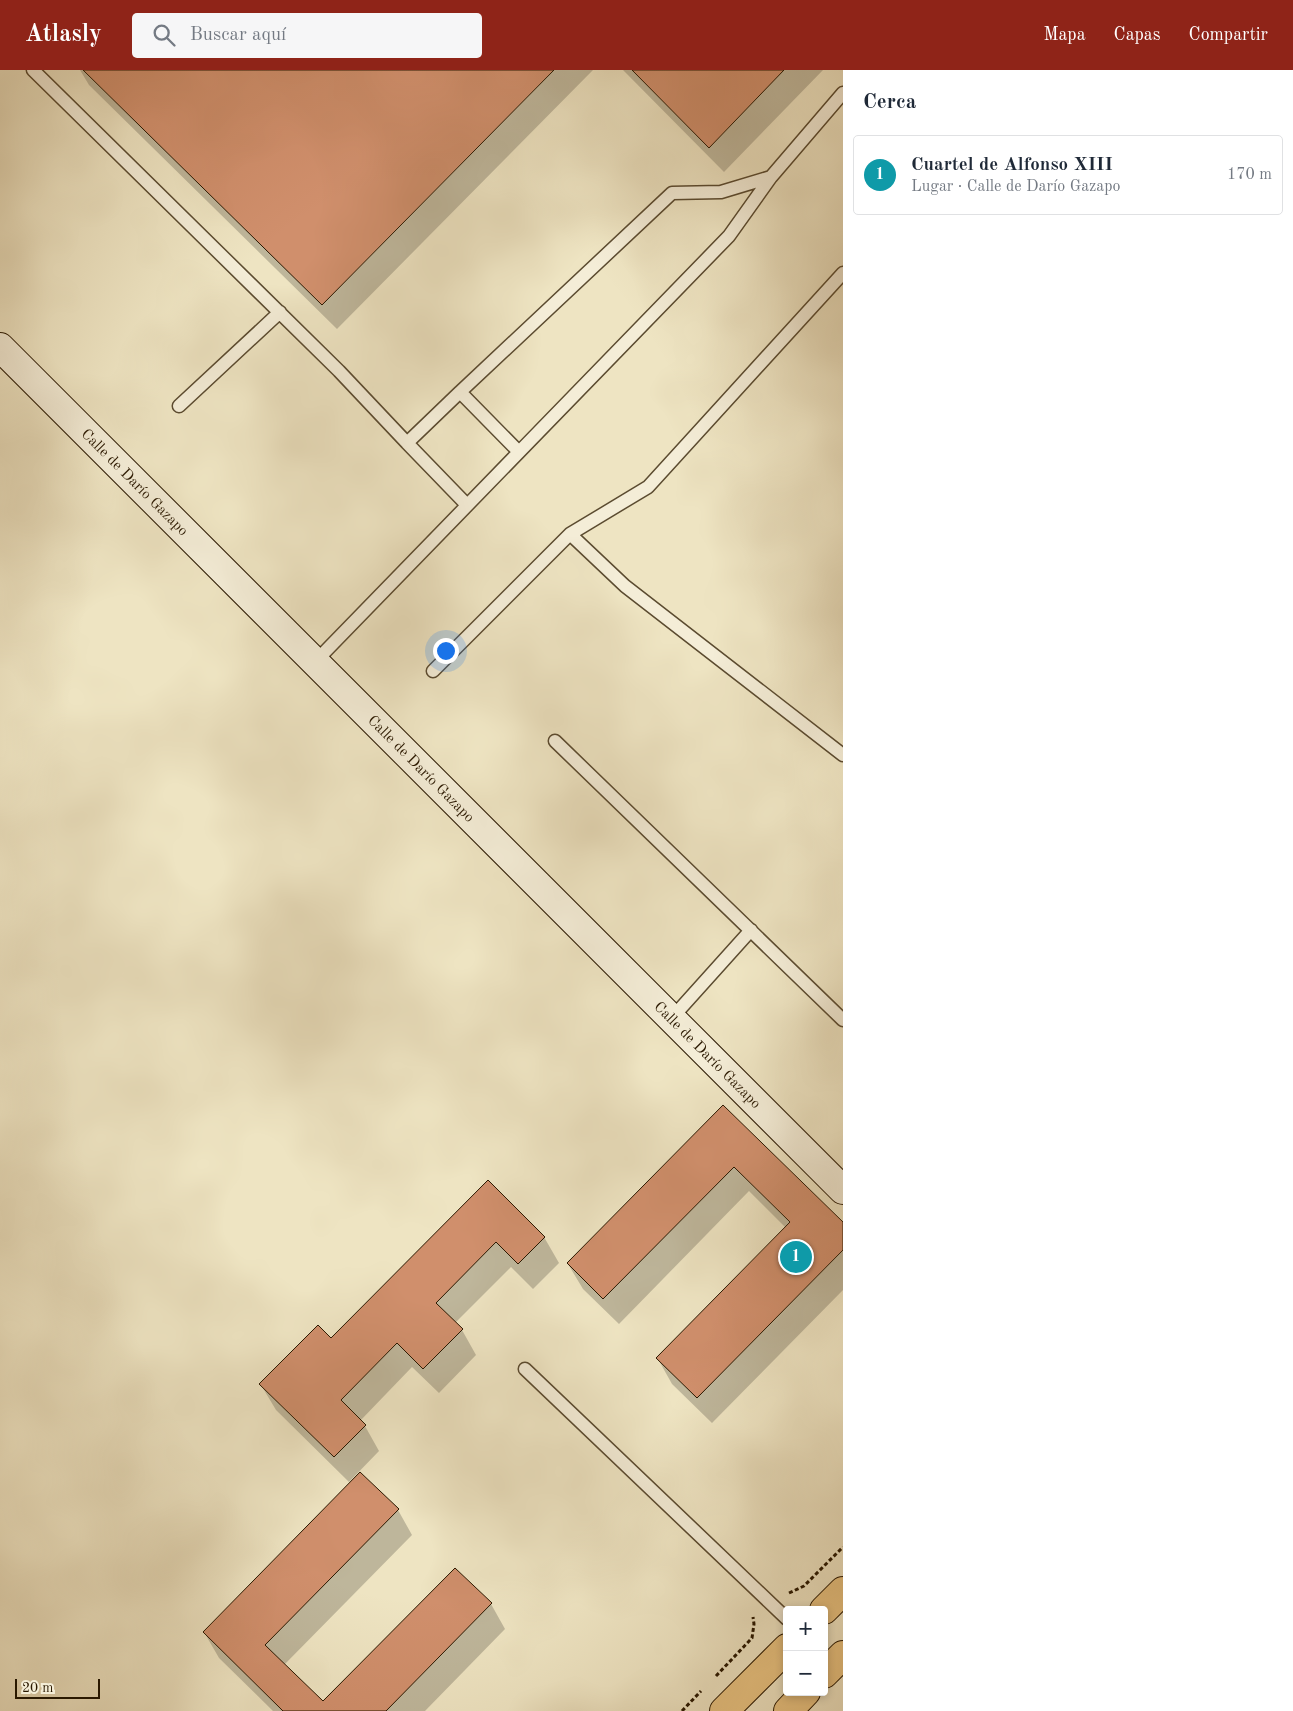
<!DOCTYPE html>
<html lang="es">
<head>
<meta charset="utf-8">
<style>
  :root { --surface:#fff; --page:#f6f6f7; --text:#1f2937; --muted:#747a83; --line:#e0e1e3; --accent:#8f2418 }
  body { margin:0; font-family:"Old Standard TT",serif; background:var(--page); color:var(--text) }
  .controls { position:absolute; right:15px; bottom:15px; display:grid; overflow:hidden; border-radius:5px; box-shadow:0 2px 8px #0003 }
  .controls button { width:45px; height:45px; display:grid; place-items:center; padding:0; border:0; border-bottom:1px solid var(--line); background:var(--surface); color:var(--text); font:25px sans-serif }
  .scale { position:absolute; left:15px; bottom:12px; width:85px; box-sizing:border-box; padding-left:5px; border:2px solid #2a1800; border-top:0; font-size:14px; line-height:18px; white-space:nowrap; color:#2a1800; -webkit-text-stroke:4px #f4edd7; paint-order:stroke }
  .you { position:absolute; left:445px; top:580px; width:18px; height:18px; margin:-12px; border:4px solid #fff; border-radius:50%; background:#1a73e8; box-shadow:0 0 0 8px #1a73e833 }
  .badge { display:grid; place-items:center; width:32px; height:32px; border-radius:50%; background:var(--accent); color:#fff; font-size:16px; font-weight:700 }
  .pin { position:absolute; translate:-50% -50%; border:2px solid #fff; box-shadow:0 1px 5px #0006 }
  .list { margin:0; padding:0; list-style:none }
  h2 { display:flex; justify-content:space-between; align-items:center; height:65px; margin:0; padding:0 20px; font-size:21px }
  h2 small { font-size:16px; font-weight:400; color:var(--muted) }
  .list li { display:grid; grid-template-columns:32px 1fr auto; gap:15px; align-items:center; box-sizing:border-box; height:80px; margin:0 10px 10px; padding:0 10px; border:1px solid var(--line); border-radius:5px }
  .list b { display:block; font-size:19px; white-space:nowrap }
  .list p { margin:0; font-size:16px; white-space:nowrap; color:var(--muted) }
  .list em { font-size:16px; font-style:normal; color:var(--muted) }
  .icon { flex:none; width:28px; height:28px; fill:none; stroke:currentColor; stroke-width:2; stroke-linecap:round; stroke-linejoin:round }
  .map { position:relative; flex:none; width:843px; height:1641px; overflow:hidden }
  header { display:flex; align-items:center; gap:30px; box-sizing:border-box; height:70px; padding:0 25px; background:var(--accent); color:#fff }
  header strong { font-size:24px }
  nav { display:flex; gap:28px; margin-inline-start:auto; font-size:18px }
  .search { width:350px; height:45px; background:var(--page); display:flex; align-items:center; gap:12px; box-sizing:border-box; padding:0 18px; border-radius:5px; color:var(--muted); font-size:19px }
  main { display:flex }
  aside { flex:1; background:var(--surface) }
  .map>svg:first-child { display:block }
  .shadow { fill:#0003 }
  .building { fill:#d08f6c; stroke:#2a1800 }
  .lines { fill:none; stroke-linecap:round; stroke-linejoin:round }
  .lane-casing { stroke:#5b4b30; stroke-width:15 }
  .secondary-casing { stroke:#2a1800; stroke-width:30 }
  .highway-casing { stroke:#2a1800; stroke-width:30 }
  .path { stroke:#2a1800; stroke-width:3; stroke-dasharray:4 2.5; stroke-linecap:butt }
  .lane { stroke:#f4edd7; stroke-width:12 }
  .secondary { stroke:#f4edd7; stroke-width:28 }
  .highway { stroke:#e7c281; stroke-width:28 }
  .labels { text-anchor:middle; stroke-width:4; stroke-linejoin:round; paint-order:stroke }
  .street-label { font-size:15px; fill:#2a1800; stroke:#f4edd7 }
</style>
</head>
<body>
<header>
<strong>Atlasly</strong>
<div class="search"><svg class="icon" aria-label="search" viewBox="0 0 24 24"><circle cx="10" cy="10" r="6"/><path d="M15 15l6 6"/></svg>Buscar aquí</div>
<nav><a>Mapa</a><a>Capas</a><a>Compartir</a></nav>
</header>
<main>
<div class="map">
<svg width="843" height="1641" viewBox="0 0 843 1641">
  <rect width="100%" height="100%" fill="#eee4c2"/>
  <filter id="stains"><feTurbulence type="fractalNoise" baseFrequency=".004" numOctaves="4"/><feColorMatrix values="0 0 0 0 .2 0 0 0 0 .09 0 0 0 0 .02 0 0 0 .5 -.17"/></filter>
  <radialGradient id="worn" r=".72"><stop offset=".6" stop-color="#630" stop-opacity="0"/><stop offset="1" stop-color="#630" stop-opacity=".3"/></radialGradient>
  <path class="shadow" d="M80 0H593L337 259 89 15Z
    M623 0H823L724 102Z
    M723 1037 843 1154V1220L712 1353 672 1314 658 1289 786 1158 749 1121 619 1254 583 1219 568 1194Z
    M488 1112 544 1167 559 1193 533 1219 511 1197 455 1253 462 1260 476 1285 439 1323 412 1297 360 1351 365 1356 379 1381 349 1412 276 1340 261 1315 331 1270Z
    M398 1440 412 1465 284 1595 323 1633 491 1534 505 1559 425 1641H273L219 1588 204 1562Z"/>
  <path class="building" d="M83 0H554L322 235Z
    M632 0H784L709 78Z
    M723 1035 843 1152V1180L697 1328 656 1288 790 1152 734 1097 603 1229 567 1193Z
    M488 1110 545 1167 518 1194 496 1172 436 1233 463 1259 423 1299 397 1273 341 1330 366 1355 334 1387 259 1314 318 1255 331 1268Z
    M360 1402 399 1439 265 1575 323 1631 455 1498 492 1533 386 1641H283L203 1562Z"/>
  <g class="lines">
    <defs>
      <path id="lane" d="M33 0 339 301 407 373
        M460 322 672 123 721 122 771 107
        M179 336 280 242
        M467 435 407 373 460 322 519 382
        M570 464 625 516 843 685
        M315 592 729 166 771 107 843 23
        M433 601 570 464 648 417 843 203
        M555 671 843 950
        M671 949 751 860
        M525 1299 787 1549"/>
      <g id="secondary">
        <path id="s1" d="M0 277 843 1120"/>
      </g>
      <path id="highway" d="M824 1540 843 1521
        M824 1604 843 1585
        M724 1641 787 1578
        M788 1641 806 1622"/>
    </defs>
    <use href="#lane" class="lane-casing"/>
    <use href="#secondary" class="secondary-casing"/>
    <use href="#highway" class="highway-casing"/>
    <path class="path" d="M789 1523 804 1516 843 1477
      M716 1606 752 1568 754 1554 753 1547
      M682 1641 701 1621"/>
    <use href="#lane" class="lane"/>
    <use href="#secondary" class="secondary"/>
    <use href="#highway" class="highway"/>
  </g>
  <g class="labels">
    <g class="street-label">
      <text dy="5" stroke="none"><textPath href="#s1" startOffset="191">Calle de Darío Gazapo</textPath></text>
      <text dy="5" stroke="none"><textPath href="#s1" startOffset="596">Calle de Darío Gazapo</textPath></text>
      <text dy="5" stroke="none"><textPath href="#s1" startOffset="1001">Calle de Darío Gazapo</textPath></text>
    </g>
  </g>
  <rect width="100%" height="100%" filter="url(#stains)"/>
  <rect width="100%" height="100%" fill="url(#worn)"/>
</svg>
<div class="controls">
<button>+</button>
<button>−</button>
</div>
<div class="scale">20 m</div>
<div class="you"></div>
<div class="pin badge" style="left:796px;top:1187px;background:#0f9aa8">1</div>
</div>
<aside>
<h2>Cerca<small></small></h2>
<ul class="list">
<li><span class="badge" style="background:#0f9aa8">1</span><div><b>Cuartel de Alfonso XIII</b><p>Lugar · Calle de Darío Gazapo</p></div><em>170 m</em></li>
</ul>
</aside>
</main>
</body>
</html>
